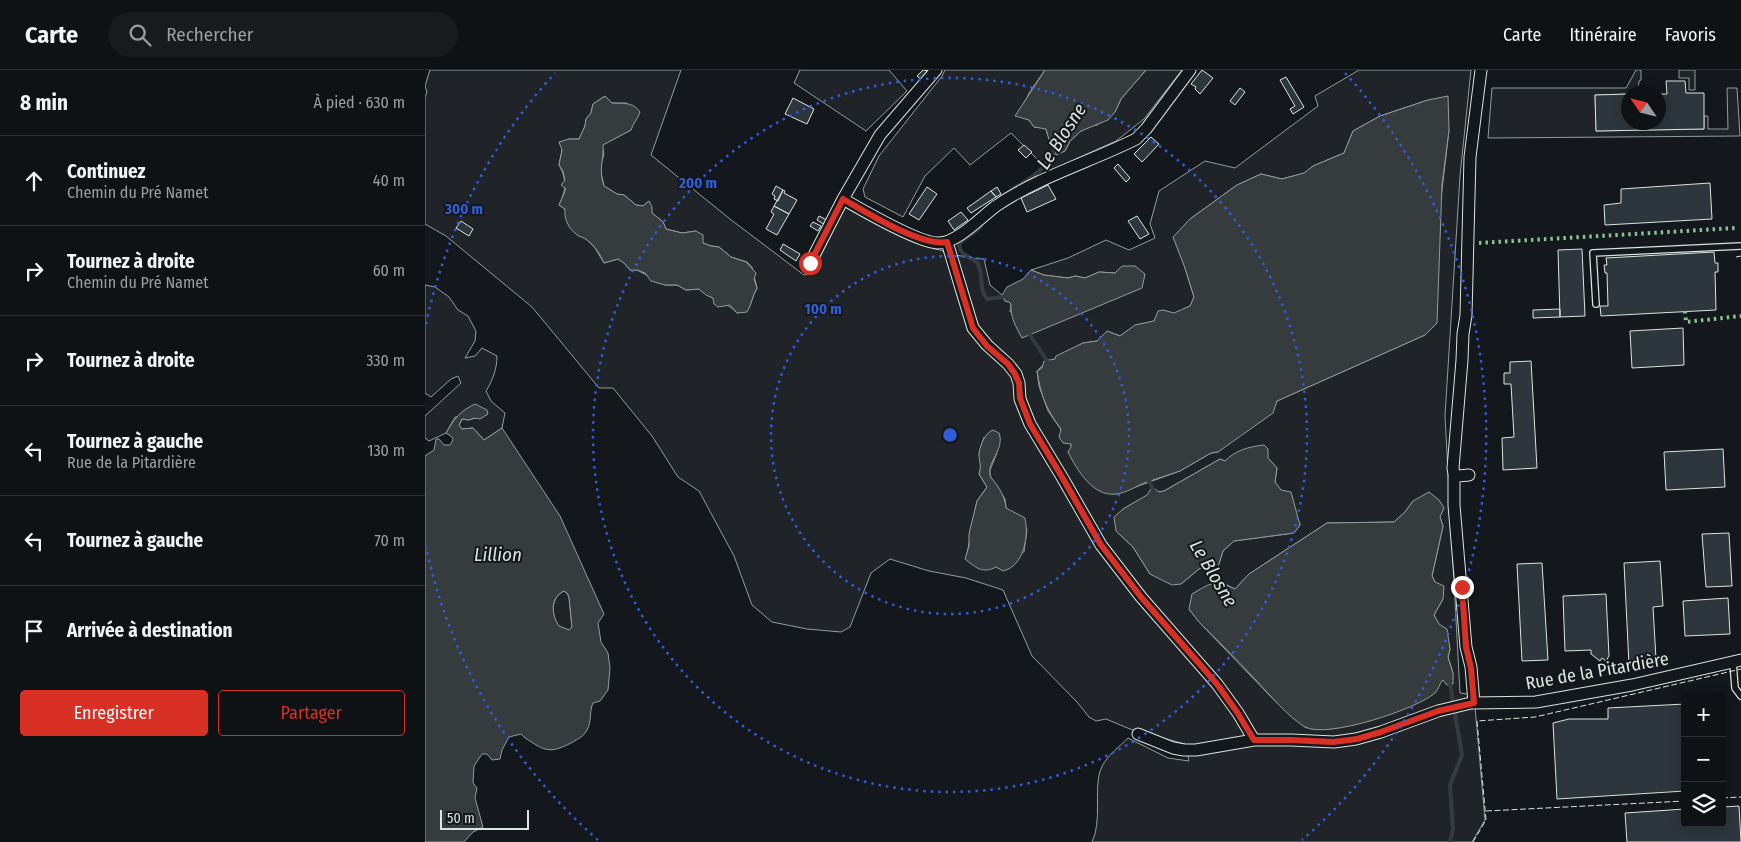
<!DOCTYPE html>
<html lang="fr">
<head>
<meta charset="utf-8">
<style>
  :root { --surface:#0f1215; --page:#181b1e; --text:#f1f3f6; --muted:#9b9ea0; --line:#2f3234; --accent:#d93025 }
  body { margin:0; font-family:"Fira Sans Condensed",sans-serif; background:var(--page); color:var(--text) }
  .controls { position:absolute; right:15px; bottom:15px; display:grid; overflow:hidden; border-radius:5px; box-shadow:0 2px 12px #0003 }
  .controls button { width:45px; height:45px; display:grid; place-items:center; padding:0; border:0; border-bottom:1px solid var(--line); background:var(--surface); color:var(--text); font:25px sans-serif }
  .compass { position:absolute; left:1196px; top:15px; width:45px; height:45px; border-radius:50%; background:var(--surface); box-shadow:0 2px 12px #0003; rotate:305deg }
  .scale { position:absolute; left:15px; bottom:12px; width:89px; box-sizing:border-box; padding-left:5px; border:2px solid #d8e6dc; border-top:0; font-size:14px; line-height:18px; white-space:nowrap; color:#d8e6dc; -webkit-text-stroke:4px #14181c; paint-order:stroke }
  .stop { position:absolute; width:15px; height:15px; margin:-11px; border:4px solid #d93025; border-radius:50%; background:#fff }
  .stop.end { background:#d93025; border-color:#fff; box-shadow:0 1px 5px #0008 }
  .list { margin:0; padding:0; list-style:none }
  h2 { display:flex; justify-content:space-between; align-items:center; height:65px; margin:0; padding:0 20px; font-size:21px }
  h2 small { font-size:16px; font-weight:400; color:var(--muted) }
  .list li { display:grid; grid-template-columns:32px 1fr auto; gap:15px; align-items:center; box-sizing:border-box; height:90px; padding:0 20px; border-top:1px solid var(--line) }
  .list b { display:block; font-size:19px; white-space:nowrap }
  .list p { margin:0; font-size:16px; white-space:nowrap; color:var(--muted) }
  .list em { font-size:16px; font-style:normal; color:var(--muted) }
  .actions { display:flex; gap:10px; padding:15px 20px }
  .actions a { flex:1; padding:11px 0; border:1px solid var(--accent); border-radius:5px; text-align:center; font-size:18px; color:var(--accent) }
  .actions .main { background:var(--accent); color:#fff }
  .icon { flex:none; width:28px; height:28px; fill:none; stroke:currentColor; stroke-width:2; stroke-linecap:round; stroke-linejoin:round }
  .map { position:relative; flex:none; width:1316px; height:772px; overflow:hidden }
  header { display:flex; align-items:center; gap:30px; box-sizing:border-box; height:70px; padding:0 25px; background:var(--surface); border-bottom:1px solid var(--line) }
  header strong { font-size:24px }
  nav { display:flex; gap:28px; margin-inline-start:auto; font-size:18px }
  .search { width:350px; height:45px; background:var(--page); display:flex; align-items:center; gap:12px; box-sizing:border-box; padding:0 18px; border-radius:28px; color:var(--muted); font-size:19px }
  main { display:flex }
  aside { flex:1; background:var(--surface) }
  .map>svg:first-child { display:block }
  .green { fill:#202428; stroke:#939e99; fill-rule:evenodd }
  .water { fill:#363b3e; stroke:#939e99; fill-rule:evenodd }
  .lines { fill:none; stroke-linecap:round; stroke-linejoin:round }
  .stream { stroke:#363b3e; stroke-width:4 }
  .building { fill:#2c363c; stroke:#d8e6dc }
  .lane-casing { stroke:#d8e6dc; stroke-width:8 }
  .street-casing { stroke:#d8e6dc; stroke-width:13 }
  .lane { stroke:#14181c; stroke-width:5.5 }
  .street { stroke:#14181c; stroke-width:11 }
  .hedge { stroke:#8ac095; stroke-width:4; stroke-dasharray:2.5 4; stroke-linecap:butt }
  .fence { stroke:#d8e6dc; stroke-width:1; stroke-dasharray:6 2.5; stroke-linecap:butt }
  .route { stroke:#d93025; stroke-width:6 }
  .ring { fill:none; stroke:#305dd8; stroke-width:2.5; stroke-dasharray:2.5 5 }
  .labels { text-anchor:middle; stroke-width:4; stroke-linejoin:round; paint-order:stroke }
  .street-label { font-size:18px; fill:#d8e6dc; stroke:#14181c }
  .water-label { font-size:19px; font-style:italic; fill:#d8e6dc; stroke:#14181c }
  .centre { fill:#305dd8; stroke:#14181c; stroke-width:2.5 }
  .ring-label { font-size:15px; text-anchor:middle; font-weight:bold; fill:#305dd8; stroke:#14181c; stroke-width:4; stroke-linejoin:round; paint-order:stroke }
</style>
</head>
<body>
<header>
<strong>Carte</strong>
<div class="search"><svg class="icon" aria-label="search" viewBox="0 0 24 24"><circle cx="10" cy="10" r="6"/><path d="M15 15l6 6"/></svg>Rechercher</div>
<nav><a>Carte</a><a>Itinéraire</a><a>Favoris</a></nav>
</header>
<main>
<aside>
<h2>8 min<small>À pied · 630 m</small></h2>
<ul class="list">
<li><svg class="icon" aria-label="ahead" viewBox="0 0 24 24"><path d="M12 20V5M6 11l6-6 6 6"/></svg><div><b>Continuez</b><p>Chemin du Pré Namet</p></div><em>40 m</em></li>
<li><svg class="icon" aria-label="right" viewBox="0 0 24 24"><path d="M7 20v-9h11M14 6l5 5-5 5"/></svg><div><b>Tournez à droite</b><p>Chemin du Pré Namet</p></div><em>60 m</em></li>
<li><svg class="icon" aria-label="right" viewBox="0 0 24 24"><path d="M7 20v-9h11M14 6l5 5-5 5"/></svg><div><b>Tournez à droite</b></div><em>330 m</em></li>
<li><svg class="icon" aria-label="left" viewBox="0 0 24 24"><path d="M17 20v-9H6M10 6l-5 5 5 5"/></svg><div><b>Tournez à gauche</b><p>Rue de la Pitardière</p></div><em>130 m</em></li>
<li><svg class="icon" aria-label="left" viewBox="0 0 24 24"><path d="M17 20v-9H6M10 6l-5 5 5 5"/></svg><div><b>Tournez à gauche</b></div><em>70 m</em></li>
<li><svg class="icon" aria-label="arrive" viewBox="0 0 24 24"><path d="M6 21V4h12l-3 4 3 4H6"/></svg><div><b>Arrivée à destination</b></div></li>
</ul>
<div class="actions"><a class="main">Enregistrer</a><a>Partager</a></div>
</aside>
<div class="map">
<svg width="1316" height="772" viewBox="0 0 1316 772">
  <rect width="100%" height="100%" fill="#14181c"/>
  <path class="green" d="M5 0H256L226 85 305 149 379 205 387 203 420 137C461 156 515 188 559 189L565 215 577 225 580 231 584 232 586 234 585 242 690 203 674 202 660 208 650 206 643 208 619 205 606 200 643 188 681 170 704 180 730 168 725 154 734 121 780 91 810 98 893 36 890 26 934 0H1046L1035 106 1020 346 1035 623 1049 625 1060 750 1047 772H667C677 752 669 720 675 701 680 687 693 678 703 668L743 688 764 691 760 674 705 659 681 649 671 651 664 647 652 632 607 586 578 520 541 508 504 501 465 489 446 503 425 557 416 562 382 559 347 552 327 535 309 486 274 421 253 407 227 366 188 318H174L107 237 21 166 0 154V27L2 22 0 16ZM180 26 187 33H202L206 60 177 75 179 84 175 98 179 116 192 124 199 125 211 135 218 136 224 131 227 143 238 152 241 159 257 163 271 161 278 173 286 176 294 177 306 187 322 192 327 197 332 218C327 226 327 234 322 241L312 243C301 231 286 230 274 219L261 220 252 215H240L212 200H205L199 193 193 189 179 193 170 178 161 169 151 164 140 139 134 135C141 121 142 109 134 95L137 80 144 69H154L160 56 161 49 166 43 168 34ZM1003 30 1024 60 1000 265 852 331 793 382 786 383 755 401 691 424 646 377V374L623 341 614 316 612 301 623 290 626 291 630 289 658 273 672 271 682 261 695 266 711 255 730 251 738 240 749 244 765 236 769 227 760 198 765 149 812 115 836 104 857 109 880 103 888 96 919 83 928 61 955 46ZM559 367 572 383 565 400V406L580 429 581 438 602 459 599 482 541 489 552 431 562 417 554 404 557 395 554 384ZM843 388 852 398 850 412 872 447 875 455 869 463 809 471 798 481 792 500 782 495 774 499 756 514 725 504 708 477 691 461 698 439 731 421 734 422 739 421 795 389 800 391ZM988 431 1015 447 1018 456 1007 506 1018 529 1009 545 1025 579 1023 587 1028 603 1014 613 881 658 849 630 774 552 764 539 798 513 810 519 824 504 902 453 969 452 980 442Z
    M375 0H464L482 21 441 61 369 13Z
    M520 0H620L604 23 599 35 595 38 598 47 604 50 609 57H618L621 59C623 68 626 73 629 81H640L645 71 656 61 665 56 672 55 690 42 696 29 721 0H757L719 49 691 71 624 101 586 63 545 95 529 78 500 106 478 147 440 127 438 119 454 86 517 6Z
    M1211 0H1216V10L1214 11 1213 22H1204L1203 24 1170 25 1171 61 1279 59V46H1283V59H1303L1302 18H1312L1315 66 1063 68 1067 18H1201Z
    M1254 0H1270V20H1264V8H1254Z
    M0 215 10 217 24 227 33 240 43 246 51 261 50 271 40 288 50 286 57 278 72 286C72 298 68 310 61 321L66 331 80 343 77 358 59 370 48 358 37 359 34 355 37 349 44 350 63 344 30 347 21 363 4 371 0 368V346L36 313 33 306 26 309 6 327 0 323Z
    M139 521 142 523 144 527 147 557 144 560 134 557C126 545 125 528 139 521Z"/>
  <path class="water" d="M620 0H721L696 29 690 42 683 50 656 61 645 71 640 81 631 85C627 76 623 68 621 59L609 57 604 50 590 46Z
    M180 26 187 33C198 34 207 31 215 42 213 49 208 53 206 60L178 75C179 91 173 98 179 116L192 124 199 125 211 135 218 136 224 131 227 137V143L238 152 241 159 257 163 271 161 278 165V173L286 176 294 177 306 187 321 192 331 203 329 209 332 218C327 226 327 234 322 242L312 243 305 235 293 237 289 234 288 228 281 225 274 219 261 220 252 215H240L226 211 220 203 212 200H205L199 193 193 189 179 193C175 184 170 176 162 170 159 167 154 167 151 164 143 158 139 148 140 139L134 135 141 119 136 115 140 110 138 101 134 95 137 80 134 72 144 69H154L160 56 161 49 166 43 168 34Z
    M1023 26 1024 60 1017 115 1012 253 1000 265 852 331 848 343 793 382 786 383 755 401 728 410 724 413 721 412C712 416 701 423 691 424 668 427 652 400 643 382L646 377V374L638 373 634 367 636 359C621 339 616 326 612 301L617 298 619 291 630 289 631 286 658 273 672 271 682 261 695 266 710 255 729 251 733 241 738 240 749 243 765 236 769 227 760 198 748 167 765 149 812 115 836 104 857 109 879 103 888 96 919 83 928 61 955 46 1003 30Z
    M697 196H710L720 204 717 218 597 268C591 257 585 247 586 234L584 232 580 231 577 225 582 217 598 209 606 200 619 205 643 208 650 206 660 208 674 202 690 203Z
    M50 334 62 340 63 344 55 349 49 348 44 350 37 349 34 355 37 359 48 358 59 370 77 358 135 446 179 544 173 553 176 572 183 583 185 598 183 620 175 631 168 633C164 641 167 652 162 660 159 666 153 669 148 672 132 680 124 684 108 673 104 670 99 668 96 664L84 667 77 680 75 689 67 690 62 684H57L49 696 48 713 52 718 50 728 58 757 48 762 39 772H0V386L9 380 11 369H14L19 375H25L28 370 27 367 21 363C29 349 35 341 50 334ZM139 521 142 523 144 527 147 557 144 560 134 556C126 545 125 527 139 521Z
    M568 360 574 363C580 379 562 392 565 405 566 409 570 412 572 415 577 423 580 429 581 438L600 448C604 466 599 496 578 501L571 497C558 504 551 498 540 489L544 476V464L552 431 562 417 554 404C557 395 554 393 554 384 555 375 560 363 568 360Z
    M839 375 843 379V388L852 398 850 412 856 420 866 422 875 455 869 463 809 471 798 481 792 500 788 501 782 495 774 499 756 514 747 515 725 504 708 477 691 461 689 447 698 439 722 425 726 419 729 418 734 422 739 421 795 389 800 391C811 380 823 377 839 375Z
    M1004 422 1014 430 1019 438 1015 447 1018 456 1007 506 1010 512 1019 516 1018 529 1009 545 1014 554 1022 559 1025 579 1023 587 1028 603V614L1022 615 1018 610C1014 614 1014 619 1010 623 992 639 902 669 880 657 862 646 845 625 830 609 812 590 793 571 774 552L764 539 767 524C786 513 789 509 810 519L824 504 902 453 969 452 980 442 988 431Z"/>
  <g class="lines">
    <path class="stream" d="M588 119C606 108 623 98 630 78
      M556 156C550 164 539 166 534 175 535 187 548 186 553 194 559 206 553 218 562 229L583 226
      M603 262 624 294
      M723 409 730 423
      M788 497 796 516
      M1023 611 1025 614 1037 685 1025 715 1028 759 1025 772"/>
  </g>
  <path class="building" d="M498 0 504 1 496 9 492 6Z
    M777 0 788 8 775 24 770 19 771 17 766 14Z
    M861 7 879 37 868 44 865 39 870 36 855 10Z
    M1241 11H1260L1261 23H1279V59L1171 61 1170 25 1204 24V52H1234V24H1242Z
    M815 18 820 22 810 35 805 31Z
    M368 28 389 39 382 54 360 44Z
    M726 67 734 74 717 92 709 84Z
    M599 75 607 82 601 88 593 80Z
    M693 94 705 108 701 112 689 98Z
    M1285 113 1287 149 1180 155 1179 135 1196 133V119Z
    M623 115 631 129 602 142 596 128Z
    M351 116 358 120 353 131 349 129 350 126 347 124Z
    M502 117 512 124 494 150 484 144Z
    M572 117 576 124 571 127 566 121Z
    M358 120 360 121 359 123 372 130 364 144 349 136Z
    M566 121 571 127 546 143 542 138Z
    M349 136 364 144 352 165 341 159 349 144 346 142Z
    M536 142 543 150 529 160 523 151Z
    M394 146 402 150 400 155 392 150Z
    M712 146 724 164 715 169 703 151Z
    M36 151 48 159 44 166 31 158Z
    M388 152 396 156 393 161 385 156Z
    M358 174 375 184 371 191 355 180Z
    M1157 179 1160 246 1135 247 1133 180Z
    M1289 182 1290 193H1293V202H1290L1291 240 1176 246 1175 236H1183L1182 203H1180L1179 195H1182L1181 188Z
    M1135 239V247L1108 248V240Z
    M1258 258 1259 295 1207 298 1205 261Z
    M1106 291 1112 398 1078 400 1077 368 1089 367 1086 314H1079V303H1085V292Z
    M1298 379 1300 417 1241 420 1239 382Z
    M1304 463 1307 516 1281 517 1277 464Z
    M1235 491 1238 536 1228 537 1231 589 1229 592H1217L1218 594 1208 597 1204 595 1199 493Z
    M1117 493 1123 590 1097 591 1092 494Z
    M1181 524 1184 586 1181 591 1177 588 1175 591 1166 584V580L1140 581 1138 526Z
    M1303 528 1305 564 1260 566 1258 531Z
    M1260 634V721L1132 729 1128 653 1144 649H1183V638Z
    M1314 736 1316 772H1202L1200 743 1260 739V753H1297V737Z"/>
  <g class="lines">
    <defs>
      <path id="lane" d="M1171 234 1168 183 1316 176
        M1308 592 1310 618 1316 626"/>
      <path id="street" d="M418 129C437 140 495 174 514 173 532 173 556 147 571 136 613 107 665 92 711 69L721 59 765 0
        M522 172 548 258 562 275 583 294 591 304 594 313 595 329 605 354 637 407 676 475 716 527 792 614 813 643 829 670
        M385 193 418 129 455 65 511 0
        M1029 404V435L1041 577 1046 597 1049 633
        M1044 405 1033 406 1029 404 1028 398 1037 290 1038 264 1041 245 1045 87 1056 0
        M713 664 748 678 759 680H771L829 670H866L909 672 931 669 956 662 1013 641 1046 633 1111 632 1207 615 1316 590"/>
    </defs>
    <use href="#lane" class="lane-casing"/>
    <use href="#street" class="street-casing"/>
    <use href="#lane" class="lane"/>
    <use href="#street" class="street"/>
    <path class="hedge" d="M1054 173 1311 158
      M1260 241 1261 252 1316 246"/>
    <path class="fence" d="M1311 187 1316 186
      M1297 728 1316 727
      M1061 741 1260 731
      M1048 772 1061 750 1052 651 1110 647 1316 599"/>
  </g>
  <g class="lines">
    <path class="route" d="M385 193 418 129C441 142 496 177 522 172L548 258 562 276 583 294 590 304 594 313 595 328 605 354 637 407 676 475 716 527 792 614 812 642 829 670H866L908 672 932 669 956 662 1013 641 1049 633 1046 598 1041 577 1037 517"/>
  </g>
  <g class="ring">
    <circle cx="525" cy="365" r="179"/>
    <circle cx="525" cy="365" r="357"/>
    <path d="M173 770A536 536 0 0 1 1 476M1 254A536 536 0 0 1 130 3M920 3A536 536 0 0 1 877 770"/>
  </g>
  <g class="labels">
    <g class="street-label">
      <text transform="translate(1172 601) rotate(-10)" y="6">Rue de la Pitardière</text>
    </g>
    <g class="water-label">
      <text transform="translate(636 66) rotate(-57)" y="7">Le Blosne</text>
      <text x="73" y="491">Lillion</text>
      <text transform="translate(789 503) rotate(59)" y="7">Le Blosne</text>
    </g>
  </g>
  <circle cx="525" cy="365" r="8" class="centre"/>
  <g class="ring-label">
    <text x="273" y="118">200 m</text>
    <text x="39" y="144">300 m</text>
    <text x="398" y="244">100 m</text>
  </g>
</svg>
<div class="controls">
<button>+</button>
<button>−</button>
<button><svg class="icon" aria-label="layers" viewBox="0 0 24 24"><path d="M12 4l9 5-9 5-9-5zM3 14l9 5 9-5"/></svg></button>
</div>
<svg class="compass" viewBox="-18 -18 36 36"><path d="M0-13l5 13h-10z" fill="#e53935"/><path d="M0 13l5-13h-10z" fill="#9b9ea0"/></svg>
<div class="scale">50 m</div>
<div class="stop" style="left:385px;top:193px"></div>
<div class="stop end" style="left:1037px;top:517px"></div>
</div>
</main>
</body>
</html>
